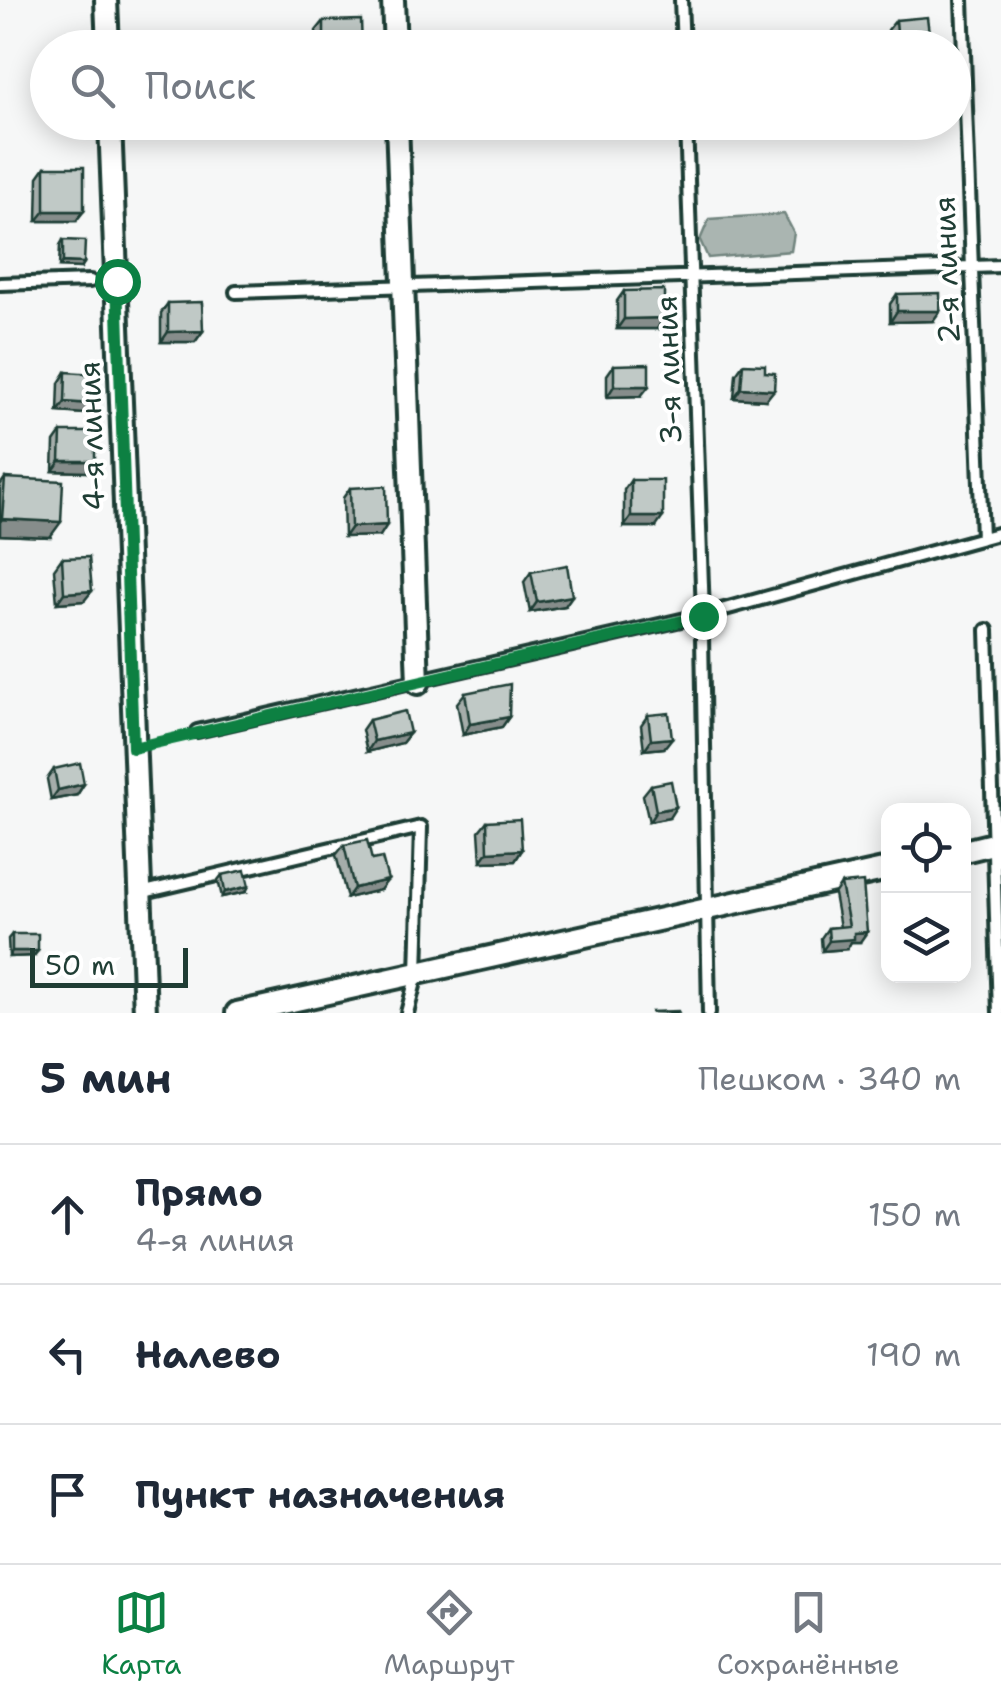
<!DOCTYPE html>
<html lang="ru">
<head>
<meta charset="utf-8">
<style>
  :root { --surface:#fff; --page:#f6f6f7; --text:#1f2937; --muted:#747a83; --line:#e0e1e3; --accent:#0b8043 }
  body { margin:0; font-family:"Shantell Sans",sans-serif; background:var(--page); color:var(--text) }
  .controls { position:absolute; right:30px; bottom:30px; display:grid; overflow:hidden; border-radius:20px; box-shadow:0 5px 25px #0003 }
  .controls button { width:90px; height:90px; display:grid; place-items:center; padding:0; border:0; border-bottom:2px solid var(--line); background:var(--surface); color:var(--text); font:50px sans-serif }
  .scale { position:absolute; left:30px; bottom:25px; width:158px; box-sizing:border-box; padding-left:10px; border:5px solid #1f3d34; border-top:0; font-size:28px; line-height:35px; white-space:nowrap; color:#1f3d34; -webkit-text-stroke:8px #fff; paint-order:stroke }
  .stop { position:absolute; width:30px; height:30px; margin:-22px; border:8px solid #0b8043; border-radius:50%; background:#fff }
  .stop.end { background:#0b8043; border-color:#fff; box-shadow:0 2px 10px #0008 }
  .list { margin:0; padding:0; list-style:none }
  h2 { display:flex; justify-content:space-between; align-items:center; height:130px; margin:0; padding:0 40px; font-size:42px }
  h2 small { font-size:32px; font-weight:400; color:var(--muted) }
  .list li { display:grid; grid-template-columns:65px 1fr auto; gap:30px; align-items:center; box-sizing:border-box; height:140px; padding:0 40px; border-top:2px solid var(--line) }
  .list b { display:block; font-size:38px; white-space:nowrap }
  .list p { margin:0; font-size:32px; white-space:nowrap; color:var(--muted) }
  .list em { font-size:32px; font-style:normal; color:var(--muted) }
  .icon { flex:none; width:55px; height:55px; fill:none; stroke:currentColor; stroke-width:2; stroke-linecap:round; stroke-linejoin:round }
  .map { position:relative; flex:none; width:1001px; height:1013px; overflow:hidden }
  .search { position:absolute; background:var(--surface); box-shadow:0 5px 25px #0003; left:30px; right:30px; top:30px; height:110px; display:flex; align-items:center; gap:25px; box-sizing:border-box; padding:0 35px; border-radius:55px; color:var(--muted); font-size:38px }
  .sheet { height:550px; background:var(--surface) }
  nav { display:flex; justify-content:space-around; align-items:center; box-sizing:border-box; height:140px; border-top:2px solid var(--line); background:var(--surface); font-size:28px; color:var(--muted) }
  nav a { display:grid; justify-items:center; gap:5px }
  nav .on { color:var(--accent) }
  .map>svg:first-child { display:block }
  .water { fill:#aab5b1; stroke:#72857f; stroke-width:2.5 }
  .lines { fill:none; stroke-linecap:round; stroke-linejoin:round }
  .lane-casing { stroke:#1f3d34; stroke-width:18 }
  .street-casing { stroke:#1f3d34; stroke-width:28 }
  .path { stroke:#1f3d34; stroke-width:4; stroke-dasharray:8 8; stroke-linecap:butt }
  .lane { stroke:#fff; stroke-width:10 }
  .street { stroke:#fff; stroke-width:20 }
  .wall { fill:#a5adaa; stroke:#1f3d34; stroke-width:2.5 }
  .shaded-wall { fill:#868d8b; stroke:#1f3d34; stroke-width:2.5 }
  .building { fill:#c0c9c6; stroke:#1f3d34; stroke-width:2.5 }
  .route { stroke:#0b8043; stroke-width:12 }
  .labels { text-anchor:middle; stroke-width:8; stroke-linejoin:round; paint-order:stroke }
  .street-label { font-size:30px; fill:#1f3d34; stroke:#fff }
</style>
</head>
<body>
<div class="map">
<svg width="1001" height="1013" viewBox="0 0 1001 1013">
  <rect width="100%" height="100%" fill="#f6f7f7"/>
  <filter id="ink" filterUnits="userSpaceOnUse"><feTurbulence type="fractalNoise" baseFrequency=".01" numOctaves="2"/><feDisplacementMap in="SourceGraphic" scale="20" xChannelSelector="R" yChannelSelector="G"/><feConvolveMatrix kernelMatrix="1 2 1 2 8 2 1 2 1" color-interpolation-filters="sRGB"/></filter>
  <g filter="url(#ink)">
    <path class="water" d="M784 214 794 233 791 251 708 258 700 240 709 219Z"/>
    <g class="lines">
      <defs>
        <path id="lane" d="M681 0 683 48
          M962 0 982 538
          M686 122 703 615
          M0 284 90 281
          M236 292 1001 266
          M987 630 999 1013
          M702 637 709 1013
          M197 731 703 615 1001 533
          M140 893 421 827 417 974 407 1013"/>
        <path id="street" d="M106 0 108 48
          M393 0 395 48
          M110 122 145 1013
          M397 122 418 683
          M964 851 1001 842
          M237 1013 888 869"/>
      </defs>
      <use href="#lane" class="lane-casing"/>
      <use href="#street" class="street-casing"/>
      <path class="path" d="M156 742 185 733"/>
      <use href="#lane" class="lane"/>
      <use href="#street" class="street"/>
    </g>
    <path class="wall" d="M896 20 925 48H890L888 30Z
      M324 21 362 48H317L316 31Z
      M45 167 76 221H37L38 177Z
      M63 240 84 263 81 268 59 267 60 245Z
      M624 291 657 329H617V301Z
      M897 294 933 321 890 322V304Z
      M168 303 203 331 195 342H161V313Z
      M743 364 766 400 734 398 736 374Z
      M614 365 641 396 607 397V375Z
      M66 372 92 404 85 414 58 412 59 383Z
      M61 432 95 461 88 472 53 471 54 442Z
      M5 478 50 537 0 535V485Z
      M631 480 656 527H624V490Z
      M350 488 380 536 344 537 343 498Z
      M62 558 84 601 57 603 54 569Z
      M531 572 565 606 530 612 524 582Z
      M465 693 509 717 502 727 463 735 457 703Z
      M648 715 664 748 644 750 641 725Z
      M369 720 410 733 402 743 367 752 362 730Z
      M54 769 84 784 77 795 51 800 47 779Z
      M651 785 669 818 649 822 643 795Z
      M487 821 522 850 515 861 481 862 479 831Z
      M344 845 380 890 347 898 336 855Z
      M222 875 246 892 222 897 218 880Z
      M841 884 860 942H851L847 949 822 951 821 938 828 928 840 927 834 894Z
      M12 934 34 956 9 957 8 939Z"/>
    <path class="shaded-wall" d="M930 41 925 48H896L898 44Z
      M45 211H84L76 221H37Z
      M63 262 84 263 81 268 59 267Z
      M897 311H940L933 321 890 322Z
      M664 318 657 329H617L624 319Z
      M203 331 195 342H161L168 332Z
      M614 386H649L641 396 607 397Z
      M741 388 774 390 766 400 734 398Z
      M65 402 92 404 85 414 58 412Z
      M60 461H95L88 472 53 471Z
      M631 517H663L656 527H624Z
      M2 519 61 522 50 537 0 535V522Z
      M387 525 380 536 344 537 351 527Z
      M92 591 84 601 57 603 64 593Z
      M572 596 565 606 530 612 537 602Z
      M509 717 502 727 463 735 470 724Z
      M410 733 402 743 367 752 374 741Z
      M672 738 664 748 644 750 651 740Z
      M84 784 77 795 51 800 58 790Z
      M676 807 669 818 649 822 656 811Z
      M522 850 515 861 481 862 488 852Z
      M388 880 380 890 347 898 354 888Z
      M249 886 246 892 222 897 225 892Z
      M867 932 860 942H851L847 949 822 951 829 941 854 933Z
      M12 951H38L34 956 9 957Z"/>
    <path class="building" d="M927 17 930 41 898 44 896 20Z
      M361 20 362 48H324V21Z
      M45 167H84V211H45Z
      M63 240 85 241 84 263 63 262Z
      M664 290V318L624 319V291Z
      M940 293V311H897V294Z
      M202 302 203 331 168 332V303Z
      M649 364V386H614V365Z
      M743 364 765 365V372L775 373 774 390 741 388Z
      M66 372 94 374 92 404 65 402Z
      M61 432H95V461H60Z
      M5 478 63 481 61 522 2 519Z
      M631 480H663V517H631Z
      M386 486 387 525 351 527 350 488Z
      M89 557 92 591 64 593 62 558Z
      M567 565 572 596 537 602 531 572Z
      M510 684 509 717 470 724 465 693Z
      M405 711 410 733 374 741 369 720Z
      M669 713 672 738 651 740 648 715Z
      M80 763 84 784 58 790 54 769Z
      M671 781 676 807 656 811 651 785Z
      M520 819 522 850 488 852 487 821Z
      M367 840 372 860 382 858 388 880 354 888 344 845Z
      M245 870 249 886 225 892 222 875Z
      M863 882 867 932 854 933V939L829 941 828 928 849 926 841 884Z
      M12 934H38V951H12Z
      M678 1011 679 1013 650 1012Z"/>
  </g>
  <g class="lines" filter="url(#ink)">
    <path class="route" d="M117 281 133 748 703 616"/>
  </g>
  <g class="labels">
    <g class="street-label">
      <text transform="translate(947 270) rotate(-92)" y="10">2-я линия</text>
      <text transform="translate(669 370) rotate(-92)" y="10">3-я линия</text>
      <text transform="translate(92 436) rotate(-92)" y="10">4-я линия</text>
    </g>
  </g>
</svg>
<div class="controls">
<button><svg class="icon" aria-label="locate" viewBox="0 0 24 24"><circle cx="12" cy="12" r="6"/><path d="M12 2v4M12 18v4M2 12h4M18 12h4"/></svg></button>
<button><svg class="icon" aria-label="layers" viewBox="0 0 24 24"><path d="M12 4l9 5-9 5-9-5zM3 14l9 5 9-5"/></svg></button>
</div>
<div class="scale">50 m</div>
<div class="stop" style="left:117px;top:281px"></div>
<div class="stop end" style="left:703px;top:616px"></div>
<div class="search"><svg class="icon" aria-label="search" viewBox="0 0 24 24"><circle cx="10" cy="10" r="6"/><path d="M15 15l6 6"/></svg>Поиск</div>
</div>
<section class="sheet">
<h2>5 мин<small>Пешком · 340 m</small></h2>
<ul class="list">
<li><svg class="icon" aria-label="ahead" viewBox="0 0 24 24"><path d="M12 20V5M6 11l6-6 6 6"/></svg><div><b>Прямо</b><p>4-я линия</p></div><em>150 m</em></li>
<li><svg class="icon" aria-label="left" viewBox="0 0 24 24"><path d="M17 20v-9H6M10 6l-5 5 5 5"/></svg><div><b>Налево</b></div><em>190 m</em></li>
<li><svg class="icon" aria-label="arrive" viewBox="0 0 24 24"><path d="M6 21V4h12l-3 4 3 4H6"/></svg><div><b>Пункт назначения</b></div></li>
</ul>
</section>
<nav>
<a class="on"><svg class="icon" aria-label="map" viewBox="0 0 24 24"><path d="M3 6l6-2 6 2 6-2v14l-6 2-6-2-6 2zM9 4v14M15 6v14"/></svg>Карта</a>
<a><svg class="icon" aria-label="directions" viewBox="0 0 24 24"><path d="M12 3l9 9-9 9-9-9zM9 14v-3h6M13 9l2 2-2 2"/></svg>Маршрут</a>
<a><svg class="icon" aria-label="saved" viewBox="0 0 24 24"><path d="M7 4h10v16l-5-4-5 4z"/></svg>Сохранённые</a>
</nav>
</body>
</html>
